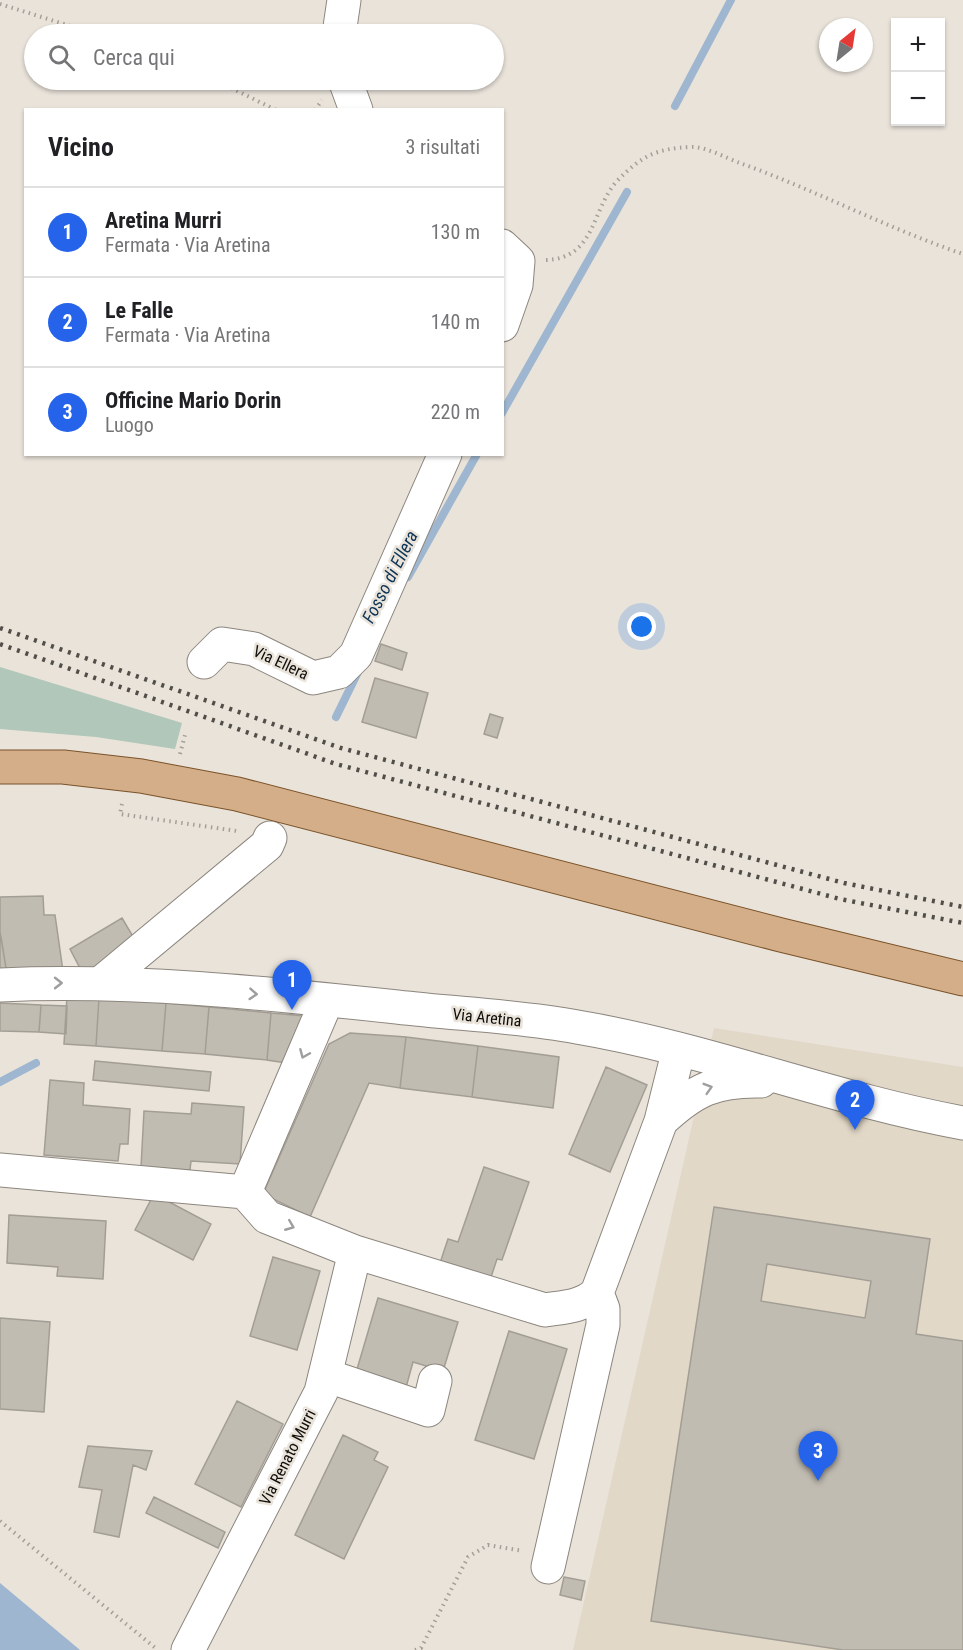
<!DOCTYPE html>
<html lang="it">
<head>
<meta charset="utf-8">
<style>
  :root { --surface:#fff; --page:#f2f2f2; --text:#202124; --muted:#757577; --line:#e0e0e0; --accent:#2563eb }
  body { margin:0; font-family:"Roboto Condensed",sans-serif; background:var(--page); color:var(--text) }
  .controls { position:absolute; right:18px; top:18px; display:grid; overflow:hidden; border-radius:0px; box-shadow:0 2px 4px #0004 }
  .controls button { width:54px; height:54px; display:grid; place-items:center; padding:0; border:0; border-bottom:2px solid var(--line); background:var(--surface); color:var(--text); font:30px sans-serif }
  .compass { position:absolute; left:819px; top:18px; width:54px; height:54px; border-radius:50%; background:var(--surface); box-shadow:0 2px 4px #0004; rotate:30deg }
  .you { position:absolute; left:642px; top:627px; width:21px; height:21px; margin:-15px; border:4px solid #fff; border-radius:50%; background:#1a73e8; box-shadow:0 0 0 9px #1a73e833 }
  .badge { display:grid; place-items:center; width:39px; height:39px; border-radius:50%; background:var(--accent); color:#fff; font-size:20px; font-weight:700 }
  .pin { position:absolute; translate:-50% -50px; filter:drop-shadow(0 2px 3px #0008) }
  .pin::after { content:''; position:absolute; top:32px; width:21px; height:18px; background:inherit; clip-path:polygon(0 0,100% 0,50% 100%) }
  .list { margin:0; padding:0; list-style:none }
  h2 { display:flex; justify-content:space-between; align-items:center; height:78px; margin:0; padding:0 24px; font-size:26px }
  h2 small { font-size:20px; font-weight:400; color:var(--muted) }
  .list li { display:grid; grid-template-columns:39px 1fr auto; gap:18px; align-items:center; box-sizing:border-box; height:90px; padding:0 24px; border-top:2px solid var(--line) }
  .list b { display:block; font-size:22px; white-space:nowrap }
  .list p { margin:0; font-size:20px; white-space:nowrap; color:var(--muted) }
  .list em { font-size:20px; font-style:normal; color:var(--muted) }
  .icon { flex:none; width:33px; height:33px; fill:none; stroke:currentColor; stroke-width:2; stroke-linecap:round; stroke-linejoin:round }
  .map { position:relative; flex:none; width:963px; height:1650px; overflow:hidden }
  .search { position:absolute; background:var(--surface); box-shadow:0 2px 4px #0004; left:24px; top:24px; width:480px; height:66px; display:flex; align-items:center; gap:15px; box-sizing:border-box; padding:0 21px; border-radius:33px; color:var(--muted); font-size:22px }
  .panel { position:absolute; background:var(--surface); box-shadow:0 2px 4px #0004; left:24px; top:108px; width:480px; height:348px; border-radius:0px }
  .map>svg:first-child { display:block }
  .built { fill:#e2d8c7 }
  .green { fill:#b0c7b9 }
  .water { fill:#9eb6cf }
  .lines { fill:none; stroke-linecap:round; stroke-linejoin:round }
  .stream { stroke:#9eb6cf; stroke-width:8 }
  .building { fill:#c1bcb2; stroke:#a39e95; stroke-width:1.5; fill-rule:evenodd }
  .minor-casing { stroke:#8c867e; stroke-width:35 }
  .major-casing { stroke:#7b5329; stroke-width:35 }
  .path { stroke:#a4a099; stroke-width:4; stroke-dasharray:1.5 4.5; stroke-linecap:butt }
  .minor { stroke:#fff; stroke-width:33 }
  .major { stroke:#d3ae89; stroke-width:33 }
  .rail { stroke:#514e49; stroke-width:4.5; stroke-dasharray:3 6; stroke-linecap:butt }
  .oneway { stroke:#9f9e9d }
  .labels { text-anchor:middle; stroke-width:5; stroke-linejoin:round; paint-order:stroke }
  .street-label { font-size:16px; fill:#0f0d0a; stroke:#e9e3da }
  .water-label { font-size:18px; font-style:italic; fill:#0d3355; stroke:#e9e3da }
</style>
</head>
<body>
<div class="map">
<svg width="963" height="1650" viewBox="0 0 963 1650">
  <rect width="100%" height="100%" fill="#e9e3da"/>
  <path class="built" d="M714 1028 963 1067V1650H573Z"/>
  <path class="green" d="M0 667 182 723 175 749 96 737 0 729Z"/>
  <path class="water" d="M0 1583 80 1650H0Z"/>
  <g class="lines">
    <path class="stream" d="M675 106 731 0
      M502 413 627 192
      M408 577 477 454
      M336 717 359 670
      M0 1082 36 1063"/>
  </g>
  <path class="building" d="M381 644 407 653 402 670 375 661Z
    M375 678 428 693 416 738 362 722Z
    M490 714 503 718 497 738 484 734Z
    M43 896 44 915H55L63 971 7 974 0 932V897Z
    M122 918 138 945 97 972H82L70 949Z
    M0 937H1L7 974H0Z
    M67 996 99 998 96 1046 64 1044Z
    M99 998 166 1003 162 1051 96 1046Z
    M0 1003 41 1005 39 1032 0 1031Z
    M166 1003 209 1007 205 1054 162 1051Z
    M41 1005 67 1006 66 1034 39 1032Z
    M209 1007 271 1013 267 1060 205 1054Z
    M271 1013 305 1016 286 1063 267 1060Z
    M350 1033 406 1037 400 1088 369 1083 310 1217 263 1194 329 1044Z
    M406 1037 478 1046 472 1097 400 1088Z
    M478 1046 559 1057 553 1108 472 1097Z
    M95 1061 211 1072 209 1091 93 1080Z
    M606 1067 647 1085 610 1172 569 1154Z
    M50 1080 84 1083 83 1105 130 1109 128 1144H120L118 1161 44 1155Z
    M192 1103 244 1107 240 1164 191 1161 190 1170 141 1167 144 1111 191 1114Z
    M484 1167 529 1182 502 1260 497 1259 489 1283 439 1266 448 1239 458 1242Z
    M154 1194 211 1224 193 1260 135 1230Z
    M714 1207 930 1239 916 1334 963 1341V1650H843L651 1621ZM767 1264 871 1281 865 1318 761 1301Z
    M9 1215 106 1221 103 1279 57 1276 58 1267 7 1263Z
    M273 1257 320 1271 297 1350 250 1336Z
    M378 1298 458 1322 443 1371 413 1362 405 1391 355 1376Z
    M0 1318 50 1322 44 1412 0 1409Z
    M509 1331 567 1349 534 1459 475 1440Z
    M237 1401 283 1424 241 1507 195 1484Z
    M343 1435 378 1452 374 1460 388 1467 344 1559 295 1535Z
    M88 1446 152 1451 146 1470 133 1465 119 1537 94 1532 102 1490 79 1487Z
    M154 1497 225 1532 218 1548 146 1513Z
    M564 1577 585 1581 581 1600 560 1595Z"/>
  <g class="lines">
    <defs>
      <path id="minor" d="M339 34 344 0
        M345 80 356 110
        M502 246 518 261 516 285 502 325
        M204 662 222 644 254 649 313 678 339 672 356 655 445 454
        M101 983 267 845 270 838
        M0 985C132 979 265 993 397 1007 456 1014 518 1016 577 1027 708 1049 832 1099 963 1123
        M661 1121C694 1090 715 1080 761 1081
        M0 1170 245 1192 267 1217 355 1252 545 1310C564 1307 582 1307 597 1293L661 1121 679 1049
        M245 1192 327 1000
        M325 1375 428 1410 435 1381
        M548 1567 603 1325V1309L597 1293
        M188 1650 321 1392 355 1252"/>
      <path id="major" d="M0 767H63L141 776 237 794 781 935 963 979"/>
    </defs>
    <use href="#minor" class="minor-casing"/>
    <use href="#major" class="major-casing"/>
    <path class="path" d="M0 4 96 34
      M215 80 276 110
      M315 110 322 100
      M546 260C596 258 591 210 617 181 641 156 657 148 692 147 707 147 726 158 740 163 815 190 887 228 963 254
      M180 754 185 735
      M122 804 120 814 237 831
      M0 1521 158 1650
      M415 1650 421 1648 468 1557 488 1545 523 1551"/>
    <use href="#minor" class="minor"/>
    <use href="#major" class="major"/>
    <path class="rail" d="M0 628 341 748 844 883 963 907
      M0 644 336 764 840 899 963 923"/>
  </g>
  <defs><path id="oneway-chevron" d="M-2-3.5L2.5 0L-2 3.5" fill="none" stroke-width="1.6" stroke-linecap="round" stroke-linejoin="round" transform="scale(1.5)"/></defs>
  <g class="oneway">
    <use href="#oneway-chevron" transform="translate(58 983)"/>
    <use href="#oneway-chevron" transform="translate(253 994) rotate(4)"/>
    <use href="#oneway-chevron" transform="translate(304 1054) rotate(113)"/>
    <use href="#oneway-chevron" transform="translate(708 1088) rotate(-17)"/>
    <use href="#oneway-chevron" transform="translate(290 1226) rotate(22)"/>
  </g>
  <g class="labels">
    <g class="street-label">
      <text transform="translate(281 662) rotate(25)" y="6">Via Ellera</text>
      <text transform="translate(487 1017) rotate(6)" y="6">Via Aretina</text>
      <text transform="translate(287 1457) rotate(-63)" y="6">Via Renato Murri</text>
    </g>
    <g class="water-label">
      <text transform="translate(390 577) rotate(-63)" y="6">Fosso di Ellera</text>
    </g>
  </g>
</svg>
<div class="controls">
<button>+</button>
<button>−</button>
</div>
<svg class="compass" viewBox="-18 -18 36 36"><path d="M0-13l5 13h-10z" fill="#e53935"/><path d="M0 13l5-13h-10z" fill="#757577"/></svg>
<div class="you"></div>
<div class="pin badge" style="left:292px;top:1010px">1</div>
<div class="pin badge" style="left:855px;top:1130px">2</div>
<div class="pin badge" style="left:818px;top:1481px">3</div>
<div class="search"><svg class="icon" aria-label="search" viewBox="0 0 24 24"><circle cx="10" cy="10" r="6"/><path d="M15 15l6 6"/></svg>Cerca qui</div>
<section class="panel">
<h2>Vicino<small>3 risultati</small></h2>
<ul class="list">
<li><span class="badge">1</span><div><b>Aretina Murri</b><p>Fermata · Via Aretina</p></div><em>130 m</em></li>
<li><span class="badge">2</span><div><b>Le Falle</b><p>Fermata · Via Aretina</p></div><em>140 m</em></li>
<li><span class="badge">3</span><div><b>Officine Mario Dorin</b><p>Luogo</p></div><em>220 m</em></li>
</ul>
</section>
</div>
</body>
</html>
